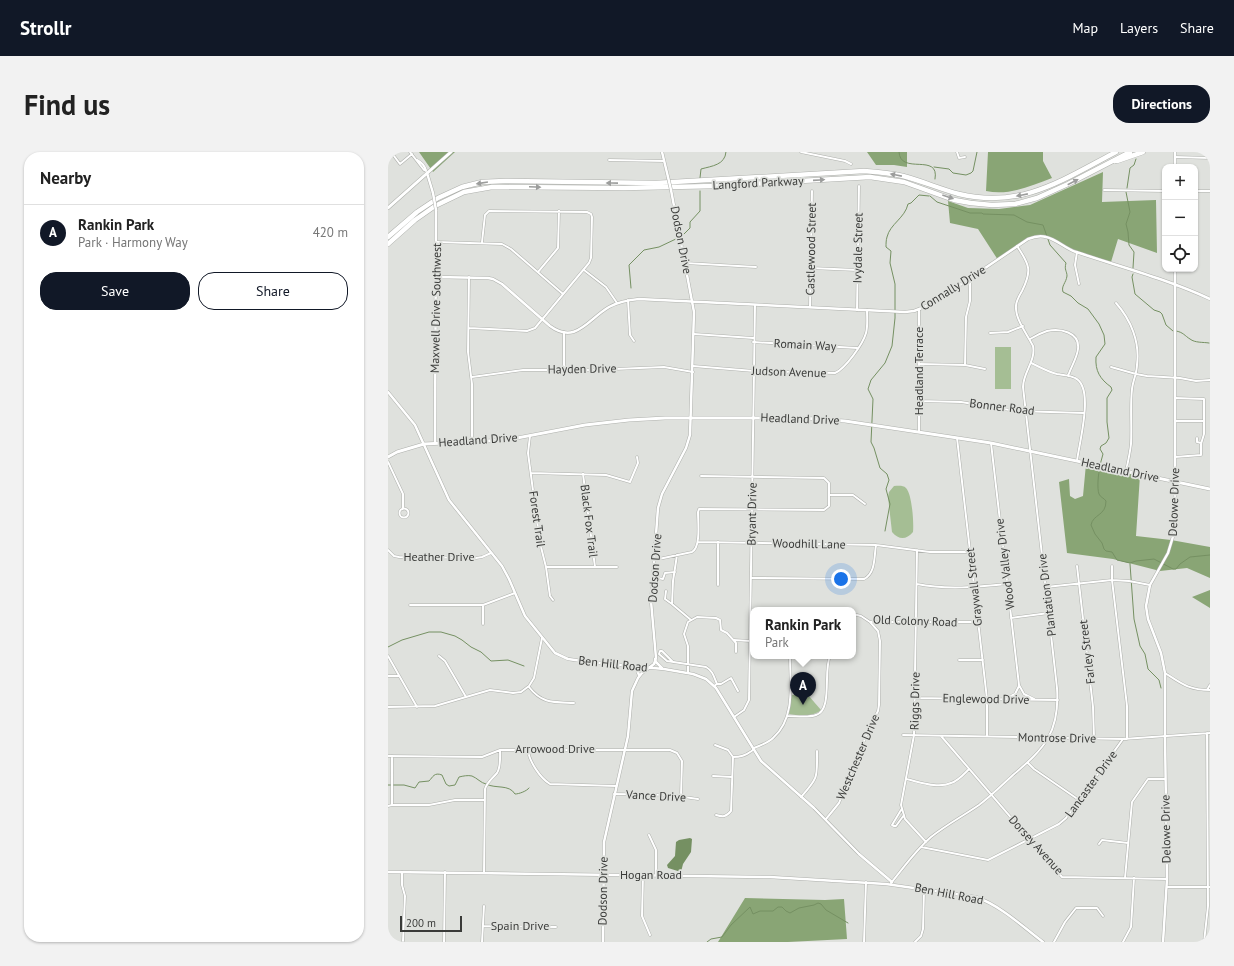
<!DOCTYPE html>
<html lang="en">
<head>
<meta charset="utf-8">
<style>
  :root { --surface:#fff; --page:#f2f2f2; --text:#222; --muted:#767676; --line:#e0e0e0; --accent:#111827 }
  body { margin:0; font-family:"PT Sans",sans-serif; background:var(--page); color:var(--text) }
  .controls { position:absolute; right:12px; top:12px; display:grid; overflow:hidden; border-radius:8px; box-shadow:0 1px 3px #0004 }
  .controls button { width:36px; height:36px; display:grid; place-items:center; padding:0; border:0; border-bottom:1px solid var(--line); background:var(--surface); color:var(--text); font:20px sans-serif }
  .scale { position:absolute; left:12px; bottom:10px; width:62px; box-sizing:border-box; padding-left:4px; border:2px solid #3a3b39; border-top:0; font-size:11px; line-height:14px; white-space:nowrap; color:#3a3b39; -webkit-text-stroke:3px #dfe1dd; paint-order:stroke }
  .you { position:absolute; left:453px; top:427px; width:14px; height:14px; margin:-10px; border:3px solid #fff; border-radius:50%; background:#1a73e8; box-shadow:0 0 0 6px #1a73e833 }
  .badge { display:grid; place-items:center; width:26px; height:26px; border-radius:50%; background:var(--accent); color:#fff; font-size:13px; font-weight:700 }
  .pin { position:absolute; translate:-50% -33px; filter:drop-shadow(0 1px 2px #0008) }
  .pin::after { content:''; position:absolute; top:21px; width:14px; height:12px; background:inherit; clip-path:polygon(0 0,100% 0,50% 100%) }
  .popup { position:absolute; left:362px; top:455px; width:106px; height:52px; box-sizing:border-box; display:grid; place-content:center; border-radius:8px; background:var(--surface); filter:drop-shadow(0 1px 3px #0005); font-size:13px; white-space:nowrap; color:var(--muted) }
  .popup b { font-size:15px; color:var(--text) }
  .popup::after { content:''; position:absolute; left:50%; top:100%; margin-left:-8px; border:8px solid transparent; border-top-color:var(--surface) }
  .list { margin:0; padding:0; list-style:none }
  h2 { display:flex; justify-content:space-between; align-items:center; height:52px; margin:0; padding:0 16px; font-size:17px }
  h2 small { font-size:13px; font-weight:400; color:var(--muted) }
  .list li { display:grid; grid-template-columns:26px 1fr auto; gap:12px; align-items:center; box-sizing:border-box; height:56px; padding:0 16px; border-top:1px solid var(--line) }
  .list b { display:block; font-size:15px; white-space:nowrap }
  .list p { margin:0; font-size:13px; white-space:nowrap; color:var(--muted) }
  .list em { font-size:13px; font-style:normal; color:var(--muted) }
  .actions { display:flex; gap:8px; padding:12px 16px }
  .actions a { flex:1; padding:9px 0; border:1px solid var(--accent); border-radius:16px; text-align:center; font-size:14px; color:var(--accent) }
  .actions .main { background:var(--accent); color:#fff }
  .icon { flex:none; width:22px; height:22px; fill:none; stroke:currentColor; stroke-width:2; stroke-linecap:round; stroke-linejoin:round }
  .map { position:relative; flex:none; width:822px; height:790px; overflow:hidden; border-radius:16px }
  header { display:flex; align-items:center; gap:24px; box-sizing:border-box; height:56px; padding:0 20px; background:var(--accent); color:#fff }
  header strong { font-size:19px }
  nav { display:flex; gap:22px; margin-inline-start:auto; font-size:14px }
  .intro { display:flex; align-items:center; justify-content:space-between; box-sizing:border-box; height:96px; padding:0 24px }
  h1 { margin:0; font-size:28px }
  .button { padding:10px 18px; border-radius:16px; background:var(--accent); color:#fff; font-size:14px; font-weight:700 }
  main { display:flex; gap:24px; padding:0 24px }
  aside { flex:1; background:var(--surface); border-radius:16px; box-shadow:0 1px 3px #0004 }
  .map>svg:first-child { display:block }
  .green { fill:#a5be94 }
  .forest { fill:#89a575 }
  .water { fill:#759062 }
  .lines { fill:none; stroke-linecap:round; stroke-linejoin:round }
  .stream { stroke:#759062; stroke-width:1 }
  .minor-casing { stroke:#aeb0ac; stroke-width:3 }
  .tertiary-casing { stroke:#aeb0ac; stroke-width:3.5 }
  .secondary-casing { stroke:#aeb0ac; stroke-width:4 }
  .motorway-casing { stroke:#aeb0ac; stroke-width:5.5 }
  .minor { stroke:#fff; stroke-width:2 }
  .tertiary { stroke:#fff; stroke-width:2.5 }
  .secondary { stroke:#fff; stroke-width:3 }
  .motorway { stroke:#fff; stroke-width:4.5 }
  .tertiary-bridge-casing { stroke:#aeb0ac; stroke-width:3.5; stroke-linecap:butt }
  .tertiary-bridge { stroke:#fff; stroke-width:2.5 }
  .oneway { fill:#9c9d9c }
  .labels { text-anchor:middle; stroke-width:3.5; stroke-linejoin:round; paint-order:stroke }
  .street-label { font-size:12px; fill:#3a3b39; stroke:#dfe1dd }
</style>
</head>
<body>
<header>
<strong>Strollr</strong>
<nav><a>Map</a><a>Layers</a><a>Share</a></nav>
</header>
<div class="intro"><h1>Find us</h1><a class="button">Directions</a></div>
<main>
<aside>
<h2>Nearby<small></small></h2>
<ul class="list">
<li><span class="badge">A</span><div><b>Rankin Park</b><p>Park · Harmony Way</p></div><em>420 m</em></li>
</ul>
<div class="actions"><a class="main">Save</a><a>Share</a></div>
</aside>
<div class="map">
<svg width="822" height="790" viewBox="0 0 822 790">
  <rect width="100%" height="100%" fill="#dfe1dd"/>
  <path class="green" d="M607 195H623V237H607Z
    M506 334C510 334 515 333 518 336 524 342 526 371 525 380 518 388 511 388 504 380L500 345 501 340Z
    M403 543H420L433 558C425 565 411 564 401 562Z"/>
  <path class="forest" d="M31 0H67L45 20Z
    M479 0H519V15L506 13H488Z
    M600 0H655V9L664 26C642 34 621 44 598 39Z
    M715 20 714 50 768 48 769 101 730 87 723 110 688 99 657 83 643 85 610 108 590 77 562 71 560 49 580 56 611 57 642 53Z
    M698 312 752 323 748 384 783 388 822 395V426L799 416 772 419 725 407 679 401 671 330 681 327 682 344 687 347 695 344Z
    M822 438V456L804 445Z
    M357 746 437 748 456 747 459 787 400 790H330Z"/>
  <path class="water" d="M302 686 304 687 303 700 295 712 293 720 280 716 279 713 287 704 288 690 291 688Z"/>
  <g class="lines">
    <path class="stream" d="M511 0C512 24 552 0 547 27
      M546 15 561 17 565 21 578 23 583 21 585 19 589 0
      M312 26 313 17C324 14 337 13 338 0
      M739 36 742 16 746 13 748 7
      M738 40 742 60 738 72 740 80 741 93 746 100 745 116
      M542 44 549 50 582 61H594L595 62 626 63 639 70 655 73 662 93 678 111C676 118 679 119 679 124 678 131 673 134 675 140L683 144 690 151 700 157 711 172 716 183 717 192 708 205C707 219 712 227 723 235L724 238 719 246V270L721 286 718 291 713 294 712 297 715 302 712 313
      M293 85 302 76V70L312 59V39
      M745 122 744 125 747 142 766 158 772 160 774 162 778 173 785 179
      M243 136 241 113 256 98 271 95 290 86
      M788 179C795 180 797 184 802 187 807 191 815 190 821 191
      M712 316C710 321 709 337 711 342 712 345 716 346 718 349 718 364 705 362 703 373L707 382 714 391 716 397 718 399 724 400 729 408 742 411 748 409 766 407 785 417H788L792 412 802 405 822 403
      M497 379 502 352 498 337 501 328 499 322 492 316 486 296 483 290 485 247 480 237 483 228 497 211 504 194 507 166V132L502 111 503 99 498 95C498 92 498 88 499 85 502 72 517 66 520 52L523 51 531 43 541 44
      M742 412 746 467 752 494 757 502 760 517 771 528 773 536
      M0 495 14 488 41 480H53L67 484 74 488 83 495 93 500 103 509 120 508 136 514
      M0 633H16L27 636 31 630 41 629C45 625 46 620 54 623L58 632 61 634 67 633 71 625C75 624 80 623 84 624 89 626 93 631 98 632 108 637 121 632 127 642 131 642 139 639 141 636
      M319 790 323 787 334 785 343 773 362 755 365 762 372 759H385L390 755H394L398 759 402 761 411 756 426 753 430 751 433 752 438 758 460 771"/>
    <defs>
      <path id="minor" d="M3 0 12 12 24 2
        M22 0 36 18H38
        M413 0 457 9 463 12
        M569 0 571 6 577 5
        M787 5 822 6
        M29 8C33 10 37 14 38 19
        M221 8 276 9
        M716 38 777 39
        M807 39H822
        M49 90 114 92 123 97 175 142
        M689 100 687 113 691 132
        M297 111 368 115
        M423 116 469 118
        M196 118 218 135 229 151
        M150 120 170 96 171 59
        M81 125 80 200 84 232V290
        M240 148 242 183 246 189
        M728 151C743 168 752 190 749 213 749 221 745 228 744 237 742 255 744 273 743 292 742 301 740 310 738 319
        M422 155 424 39
        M469 158 471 34
        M81 176 139 179 147 176 201 111 203 106 204 65 203 62 199 60 101 59 97 63 94 90
        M602 181 620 180 635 174
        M306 182 365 186
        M642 187C647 184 653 181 659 179 672 176 692 180 690 197 689 206 683 215 680 224
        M365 190 469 196
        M643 211C652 215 660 220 669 222 675 223 682 223 687 226 707 235 691 291 689 309
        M532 212 577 213 597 217
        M577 213 578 165 582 149V127
        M305 214 366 219 447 221C457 217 475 192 478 181 480 174 479 166 479 158
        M723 215 748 222 759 224 792 226 808 229 822 228
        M176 218V180
        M84 225 135 218H202L276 215 305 220
        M787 246 816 247V282L813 292V303L787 305
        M531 249 573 250 628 259 696 261
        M787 269H816
        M531 280V157
        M142 284 140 301 152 391 158 415 162 444 165 448
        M569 286 599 547V584
        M809 286V290L813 291
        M603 291 631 533 636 542 646 547
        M0 310 15 342V357
        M143 321 218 323 242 330 250 311 249 305
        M195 322 207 415
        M441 343H465L477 352
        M11.5 361a4.5 4.5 0 1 1 9 0a4.5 4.5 0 1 1-9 0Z
        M310 390 488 393 542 400H582
        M0 398 6 404 11 405 88 406 94 405 103 401
        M529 398 526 583 513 653 517 667 538 690
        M289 403 285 429 284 452 303 468
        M266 408 304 400C313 395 310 370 310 360L311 357 436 358 441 354V331L436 326 313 324
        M689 414 705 555 706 586
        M724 414V428L739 554V587
        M158 415H229
        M270 426 275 427 277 421 287 420
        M363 426 476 427C488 421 486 404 488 393
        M529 432C558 438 590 435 619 432
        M330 433V390
        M658 435 724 428 741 429 762 433
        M278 439 277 447 284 452
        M22 453H95L127 441
        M95 453V472
        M465 462 473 464 482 470H590
        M623 466 661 461
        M346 488 362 489
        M0 504 29 555
        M51 504 57 509 78 545
        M571 508H595
        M284 509 274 499H272L271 502 279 509 318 515C325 519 326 525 329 532L326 534
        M300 521V494L296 482 300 470 309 465 328 466 332 468 333 478 339 481 348 491V500
        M777 521C794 532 801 538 822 538
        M0 524H11
        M329 532H333L343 526 350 539
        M141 535C154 552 166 550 186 551
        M819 538 822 533
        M527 546 670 548
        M619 546 627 542 631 534
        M0 555 47 554 102 538 125 541 133 540 141 534 146 526 154 486
        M400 564C408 564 420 566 428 563 445 558 435 519 442 504
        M346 565 356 558 361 548 367 153
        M515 583 735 587 822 581
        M553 584 674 725 779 727
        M327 593 340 598 345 605 343 659C338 665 335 665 328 663
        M140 598C141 609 152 626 162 632L228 634
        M0 604 94 605 112 598H282L289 601 294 609 293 644
        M345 605C351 605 357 604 362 600 363 600 366 597 366 596 373 593 380 591 385 586 408 566 402 531 402 504
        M640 611 646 617 691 648
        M325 624 344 625
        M518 627C532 630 550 637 563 631 570 629 576 622 581 617
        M226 642 282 643 310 647
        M413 645C431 625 429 625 429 599
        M4 653V604
        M0 654 4 653H41L67 648H97
        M513 658 504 673 506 674H508L516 663
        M438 667 451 651 482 574 490 559 491 553 492 489 490 479 482 470
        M261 683 268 698V723
        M711 692 714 688 740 691
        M533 695 600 708 671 672 678 666 691 648 735 587
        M14 720V733L17 744 15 789
        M96 721 97 637C99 630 104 627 109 621 113 615 112 605 112 598
        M255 723 254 764 262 783
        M737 726 744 650 760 627H777
        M503 731C516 715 528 698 543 685 558 673 575 664 591 653 603 644 614 633 625 623 657 596 672 580 669 536L635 235C635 220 648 209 645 194 639 182 627 167 628 154 628 149 631 144 634 139 644 119 642 113 629 94
        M779 735H822
        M95 774 168 775
        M56 790 57 720
        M94 790 96 754
        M476 790 478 730
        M527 790 533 784 535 777 536 738
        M666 790 677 770 688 756H709L715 764
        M735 790 743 775 746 726
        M816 790 820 754 819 581"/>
      <path id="tertiary" d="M274 0 280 25
        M787 0V15
        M39 21 45 41
        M48 125 100 126 105 127 114 132 162 174C188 193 200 167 221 155 230 150 240 148 251 147L517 160 526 159 544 152 640 87C645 85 652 83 658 85 668 87 678 97 688 100 733 115 779 127 822 147
        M0 240 27 273 61 348 114 414 121 427 137 464 167 501 180 507 201 510 276 517 305 522 318 527 328 536 373 609 426 656 471 702 504 730
        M47 291 48 58
        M267 507 268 510 274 516
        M245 515 249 518 251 523
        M0 720 382 725 498 732 588 745C613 754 634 774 655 790
        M215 790 216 690 240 584 244 539 250 526 254 521 266 512 268 506 263 449 270 356 274 342 298 296 302 283 306 160 283 38
        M775 790 779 727 777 584V521L773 501 760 467 758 454 762 433 780 401 787 378V117"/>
      <path id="secondary" d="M0 56 63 0
        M0 305 9 300 36 292 119 288 197 273 241 268 277 266H413L457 269 603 291 822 337"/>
      <path id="motorway" d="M729 9 755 0
        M0 85 29 60 50 46 74 35 94 30 117 29 268 31 476 19C489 20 502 21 515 24 534 29 552 37 571 42 634 57 674 28 728 0
        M0 92 27 68 47 54 76 40 104 35 236 36 328 34 482 25 516 30 566 48 583 51 604 53 627 52 649 46 680 32 742 0"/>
    </defs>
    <use href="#minor" class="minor-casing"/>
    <use href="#tertiary" class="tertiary-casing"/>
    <use href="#secondary" class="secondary-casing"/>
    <use href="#motorway" class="motorway-casing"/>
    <use href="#minor" class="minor"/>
    <use href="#tertiary" class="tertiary"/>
    <use href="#secondary" class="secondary"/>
    <use href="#motorway" class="motorway"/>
    <defs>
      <path id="tertiary-bridge" d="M280 25 283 38
        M45 41 48 58"/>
    </defs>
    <use href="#tertiary-bridge" class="tertiary-bridge-casing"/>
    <use href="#tertiary-bridge" class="tertiary-bridge"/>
  </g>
  <defs><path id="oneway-solid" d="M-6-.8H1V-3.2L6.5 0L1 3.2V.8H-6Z"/></defs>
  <g class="oneway">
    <use href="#oneway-solid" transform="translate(508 23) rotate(-169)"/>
    <use href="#oneway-solid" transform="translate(431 28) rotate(-4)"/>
    <use href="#oneway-solid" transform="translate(685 30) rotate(-27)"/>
    <use href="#oneway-solid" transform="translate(94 31) rotate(171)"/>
    <use href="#oneway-solid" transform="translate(224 31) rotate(-179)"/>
    <use href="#oneway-solid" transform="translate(147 35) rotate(2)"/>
    <use href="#oneway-solid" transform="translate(634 43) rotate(169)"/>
    <use href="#oneway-solid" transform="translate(560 45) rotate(19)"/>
  </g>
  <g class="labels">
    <g class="street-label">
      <text transform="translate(370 31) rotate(-3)" y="4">Langford Parkway</text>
      <text transform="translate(293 88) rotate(79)" y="4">Dodson Drive</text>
      <text transform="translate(470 96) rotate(-89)" y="4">Ivydale Street</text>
      <text transform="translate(423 97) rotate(-89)" y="4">Castlewood Street</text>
      <text transform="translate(565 136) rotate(-32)" y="4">Connally Drive</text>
      <text transform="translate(48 156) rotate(-89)" y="4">Maxwell Drive Southwest</text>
      <text transform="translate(417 193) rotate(3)" y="4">Romain Way</text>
      <text transform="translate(194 217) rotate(-1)" y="4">Hayden Drive</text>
      <text transform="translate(531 219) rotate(-90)" y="4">Headland Terrace</text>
      <text transform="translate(401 220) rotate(2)" y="4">Judson Avenue</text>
      <text transform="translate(614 255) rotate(7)" y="4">Bonner Road</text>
      <text transform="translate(412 267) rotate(2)" y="4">Headland Drive</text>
      <text transform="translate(90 288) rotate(-4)" y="4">Headland Drive</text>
      <text transform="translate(732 318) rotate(12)" y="4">Headland Drive</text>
      <text transform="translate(786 350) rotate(-88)" y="4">Delowe Drive</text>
      <text transform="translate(364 362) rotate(-89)" y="4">Bryant Drive</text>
      <text transform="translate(149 367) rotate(82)" y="4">Forest Trail</text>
      <text transform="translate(201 369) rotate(83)" y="4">Black Fox Trail</text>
      <text transform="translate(421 392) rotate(1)" y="4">Woodhill Lane</text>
      <text x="51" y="409">Heather Drive</text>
      <text transform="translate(617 412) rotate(-97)" y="4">Wood Valley Drive</text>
      <text transform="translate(267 416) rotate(-86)" y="4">Dodson Drive</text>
      <text transform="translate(586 435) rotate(-96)" y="4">Graywall Street</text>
      <text transform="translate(659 443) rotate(-97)" y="4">Plantation Drive</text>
      <text transform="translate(527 469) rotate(2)" y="4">Old Colony Road</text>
      <text transform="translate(699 500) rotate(-97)" y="4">Farley Street</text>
      <text transform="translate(225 512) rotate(6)" y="4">Ben Hill Road</text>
      <text transform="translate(598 547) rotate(1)" y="4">Englewood Drive</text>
      <text transform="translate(527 549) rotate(-89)" y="4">Riggs Drive</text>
      <text transform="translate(669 586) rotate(1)" y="4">Montrose Drive</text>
      <text x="167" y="601">Arrowood Drive</text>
      <text transform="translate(470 605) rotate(-67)" y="4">Westchester Drive</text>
      <text transform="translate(703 632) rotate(-54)" y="4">Lancaster Drive</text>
      <text transform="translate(268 644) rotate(3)" y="4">Vance Drive</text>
      <text transform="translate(778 677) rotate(-91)" y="4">Delowe Drive</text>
      <text transform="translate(648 693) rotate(48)" y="4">Dorsey Avenue</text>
      <text x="263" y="727">Hogan Road</text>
      <text transform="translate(215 739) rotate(-89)" y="4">Dodson Drive</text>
      <text transform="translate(561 742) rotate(11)" y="4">Ben Hill Road</text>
      <text x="132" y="778">Spain Drive</text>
    </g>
  </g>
</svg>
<div class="controls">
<button>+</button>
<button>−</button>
<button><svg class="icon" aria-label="locate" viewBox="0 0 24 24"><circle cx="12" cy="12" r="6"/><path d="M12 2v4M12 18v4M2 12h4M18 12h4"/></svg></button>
</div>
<div class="scale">200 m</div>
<div class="you"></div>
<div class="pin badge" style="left:415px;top:553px">A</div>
<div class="popup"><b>Rankin Park</b>Park</div>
</div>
</main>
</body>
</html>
